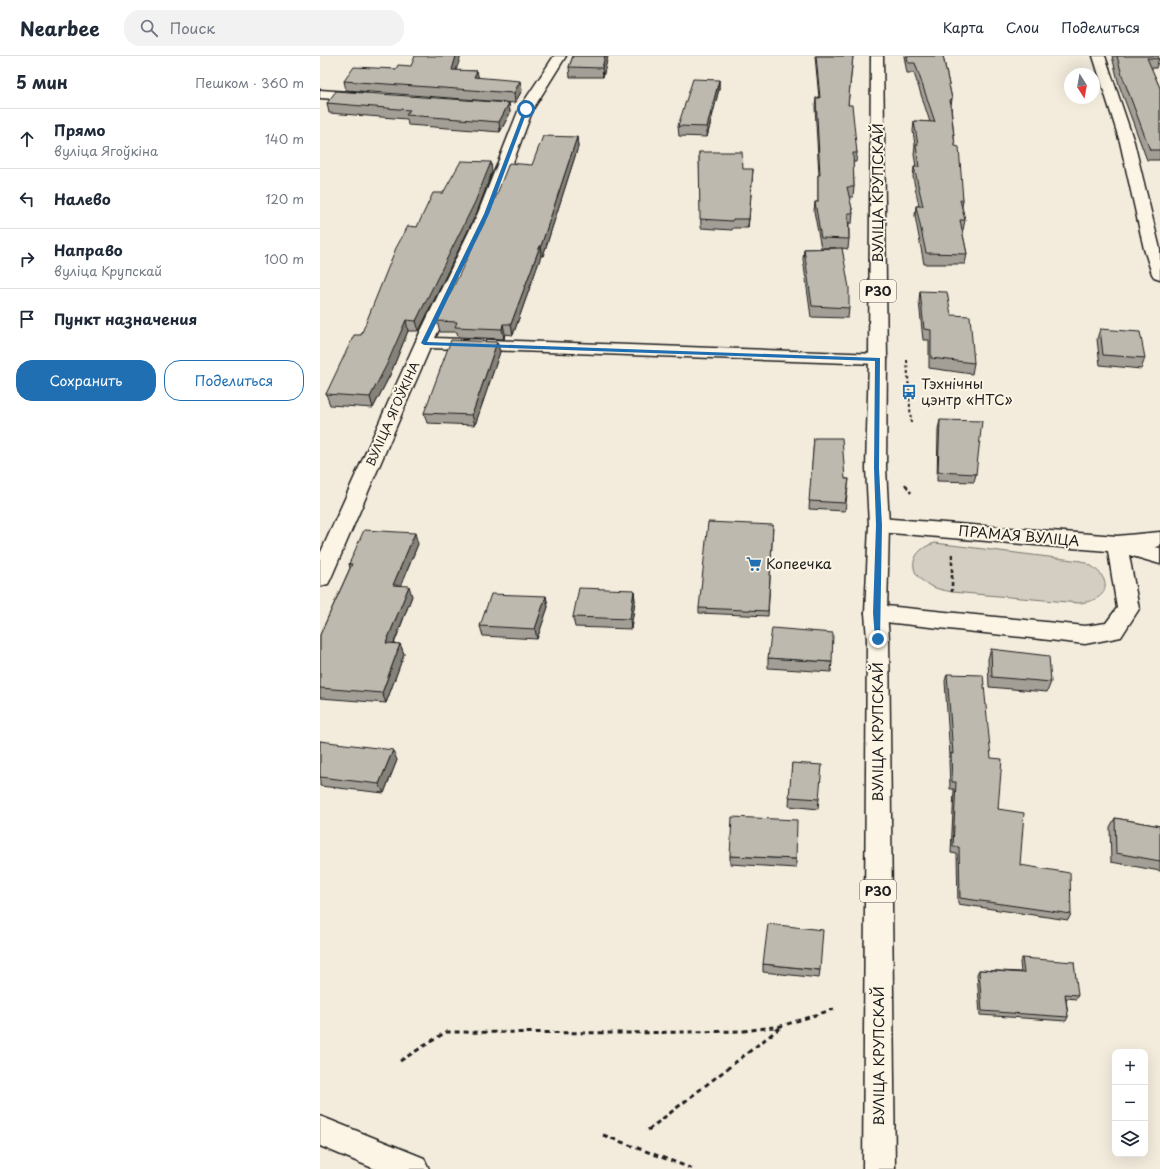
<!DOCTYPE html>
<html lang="ru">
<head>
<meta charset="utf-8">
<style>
  :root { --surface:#fff; --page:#f2f2f3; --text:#1f2937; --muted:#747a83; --line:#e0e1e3; --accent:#1f6fb2 }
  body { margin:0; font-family:"Playpen Sans",sans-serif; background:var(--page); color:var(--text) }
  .controls { position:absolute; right:12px; bottom:12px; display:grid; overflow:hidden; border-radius:8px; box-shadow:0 4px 16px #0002 }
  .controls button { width:36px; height:36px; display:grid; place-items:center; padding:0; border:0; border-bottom:1px solid var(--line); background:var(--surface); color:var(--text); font:20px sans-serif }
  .compass { position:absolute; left:744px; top:12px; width:36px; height:36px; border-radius:50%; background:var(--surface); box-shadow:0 4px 16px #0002; rotate:169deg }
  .stop { position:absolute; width:12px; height:12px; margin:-9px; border:3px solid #1f6fb2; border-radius:50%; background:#fff }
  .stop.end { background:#1f6fb2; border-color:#fff; box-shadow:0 1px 4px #0008 }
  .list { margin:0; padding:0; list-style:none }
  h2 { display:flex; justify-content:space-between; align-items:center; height:52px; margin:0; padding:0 16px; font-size:17px }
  h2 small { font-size:13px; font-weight:400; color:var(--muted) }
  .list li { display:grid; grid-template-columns:26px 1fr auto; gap:12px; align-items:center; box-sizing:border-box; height:60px; padding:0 16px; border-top:1px solid var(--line) }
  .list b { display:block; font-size:15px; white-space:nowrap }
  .list p { margin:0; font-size:13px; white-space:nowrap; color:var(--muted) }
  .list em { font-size:13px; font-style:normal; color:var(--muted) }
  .actions { display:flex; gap:8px; padding:12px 16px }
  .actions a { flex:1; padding:9px 0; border:1px solid var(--accent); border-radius:16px; text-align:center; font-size:14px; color:var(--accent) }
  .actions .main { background:var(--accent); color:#fff }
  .icon { flex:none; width:22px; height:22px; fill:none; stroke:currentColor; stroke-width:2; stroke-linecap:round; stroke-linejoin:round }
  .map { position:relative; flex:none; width:840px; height:1113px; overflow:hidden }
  header { display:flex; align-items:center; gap:24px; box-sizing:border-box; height:56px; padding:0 20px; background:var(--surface); border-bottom:1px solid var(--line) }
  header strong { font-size:19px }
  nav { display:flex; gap:22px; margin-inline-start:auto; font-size:14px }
  .search { width:280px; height:36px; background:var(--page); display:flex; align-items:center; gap:10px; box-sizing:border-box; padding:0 14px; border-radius:16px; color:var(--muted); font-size:15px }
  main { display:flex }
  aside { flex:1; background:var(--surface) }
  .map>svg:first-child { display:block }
  .green { fill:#d3cec1; stroke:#78756e }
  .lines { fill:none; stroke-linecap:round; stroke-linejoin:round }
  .minor-casing { stroke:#1c1c1c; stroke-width:3 }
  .major-casing { stroke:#1c1c1c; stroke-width:3 }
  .path-far2 { stroke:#1c1c1c; stroke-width:2; stroke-dasharray:3 2.5; stroke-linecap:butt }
  .path-far1 { stroke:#1c1c1c; stroke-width:2.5; stroke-dasharray:4 3; stroke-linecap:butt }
  .path { stroke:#1c1c1c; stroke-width:3; stroke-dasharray:5 4; stroke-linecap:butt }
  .minor { fill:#fcf5e5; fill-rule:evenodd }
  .major { fill:#fcf5e5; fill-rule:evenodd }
  .wall { fill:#a39f96; stroke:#1c1c1c }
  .shaded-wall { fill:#85827a; stroke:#1c1c1c }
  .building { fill:#beb9ae; stroke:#1c1c1c }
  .route { fill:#1f6fb2 }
  .labels { text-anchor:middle; stroke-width:4; stroke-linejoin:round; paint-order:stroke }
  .far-street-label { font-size:12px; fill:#1c1c1c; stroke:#fcf5e5 }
  .shield { fill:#fcf5e5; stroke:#5f5d58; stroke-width:1 }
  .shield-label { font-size:13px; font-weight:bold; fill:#1c1c1c }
  .street-label { font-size:14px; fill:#1c1c1c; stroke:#fcf5e5 }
  .poi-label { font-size:14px; fill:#1c1c1c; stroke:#fcf5e5; text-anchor:start }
</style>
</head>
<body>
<header>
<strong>Nearbee</strong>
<div class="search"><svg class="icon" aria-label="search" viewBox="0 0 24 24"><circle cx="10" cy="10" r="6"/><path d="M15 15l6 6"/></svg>Поиск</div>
<nav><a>Карта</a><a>Слои</a><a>Поделиться</a></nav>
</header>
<main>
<aside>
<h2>5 мин<small>Пешком · 360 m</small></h2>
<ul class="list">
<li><svg class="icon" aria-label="ahead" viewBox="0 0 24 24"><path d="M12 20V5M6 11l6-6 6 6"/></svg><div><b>Прямо</b><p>вуліца Ягоўкіна</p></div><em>140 m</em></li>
<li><svg class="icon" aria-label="left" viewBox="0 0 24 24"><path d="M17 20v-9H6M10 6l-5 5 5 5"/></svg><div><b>Налево</b></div><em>120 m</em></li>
<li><svg class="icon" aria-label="right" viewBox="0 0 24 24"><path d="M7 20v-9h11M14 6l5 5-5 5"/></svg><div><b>Направо</b><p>вуліца Крупскай</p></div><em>100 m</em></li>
<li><svg class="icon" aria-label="arrive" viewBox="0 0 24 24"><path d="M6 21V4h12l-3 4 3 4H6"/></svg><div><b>Пункт назначения</b></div></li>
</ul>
<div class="actions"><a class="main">Сохранить</a><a>Поделиться</a></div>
</aside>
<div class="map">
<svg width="840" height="1113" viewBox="0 0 840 1113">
  <rect width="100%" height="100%" fill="#f3ecdd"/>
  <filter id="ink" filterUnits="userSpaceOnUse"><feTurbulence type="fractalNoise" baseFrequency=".025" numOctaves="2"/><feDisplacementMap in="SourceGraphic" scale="8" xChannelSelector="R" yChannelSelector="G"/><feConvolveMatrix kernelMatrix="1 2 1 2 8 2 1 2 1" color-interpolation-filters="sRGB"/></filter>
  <g filter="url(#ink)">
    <path class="green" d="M615 487 761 505C791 516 796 544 759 547L632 536C623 534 615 533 607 528 585 515 592 493 615 487Z"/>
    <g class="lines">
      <defs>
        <path id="minor" d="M234 0H246L213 53 174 157 115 282 558 298 564 299 567 303 564 307 558 308 110 292 11 522 8 528 0 530V498L95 287 158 157 199 53Z
          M773 0H785L814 86 840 193V223L834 221 832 218 824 193 800 86Z
          M0 34 43 37 48 38 50 41 48 44 43 45 0 42Z
          M559 462 797 480 840 476V490L835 491 840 492V508L809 499 819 553 801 581 765 588 556 565 548 563 545 557 548 551 556 549 765 570 786 567 797 552 788 495 559 476 552 474 549 469 552 464Z"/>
        <path id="major" d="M551 0H563L567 303 566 412 569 469 567 557 569 583 575 1113H543L547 583 545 557 549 469 546 412 549 303Z
          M0 1060 104 1102 109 1113H55L0 1090Z"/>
      </defs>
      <use href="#minor" class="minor-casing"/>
      <use href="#major" class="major-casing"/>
      <path class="path-far2" d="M587 304 591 367
        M585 428 586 430"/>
      <path class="path-far1" d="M586 429 591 437
        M632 498V536"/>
      <path class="path" d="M80 1005 126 976 307 977 424 975 461 970 514 953
        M328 1074 461 971
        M283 1079 373 1113"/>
      <use href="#minor" class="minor"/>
      <use href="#major" class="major"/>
    </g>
    <path class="wall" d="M253 0H288L283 21H250L249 11Z
      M495 0H533L528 49 537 97 536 106H533L534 131 533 141H529L533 157 532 167H529V183L528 193 522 192 529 252 528 262 491 261 483 203 484 193 516 192H501L494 155 495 146H498V119H499L495 51 496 42H499Z
      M584 0H623L632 43 631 50 635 90 643 144 642 151 645 164 643 174H642L647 198 645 208H604L595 160 596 150H599L593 121 594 111H596L594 98 595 89 593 75 594 65 610 66 594 17H587Z
      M792 0H838L839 3 836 12H831L840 32V104H827L799 29Z
      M76 13 157 15 158 22 202 34 195 47 26 34 24 25Z
      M399 24V33L387 81 359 80 358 70Z
      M7 47H189L190 57 180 76 88 69 87 63 9 57Z
      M257 81 258 91 223 200H221L193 279 185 278 184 283 138 281 137 276H120L117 265 212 109Z
      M379 96 423 113 432 122 428 172H413L412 174 381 172Z
      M172 116 157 156 99 275H88L70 319 53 352 10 349 6 338 41 279 97 171 123 137Z
      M600 235 631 259 654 307 652 318 609 312V284H603L599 245Z
      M780 273 825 302 821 313 780 309 777 283Z
      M177 286 180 296 155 369 107 367 104 357Z
      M620 364 656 418 654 426 617 425 618 373Z
      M494 382 525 423H529L525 455 489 453Z
      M453 469 448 560 379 557V552Z
      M98 488 81 530 92 540 74 588H80L84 598 66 647 0 642V579L30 512 29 508Z
      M314 534 315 545 311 573 255 571 253 561Z
      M226 540 228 551 217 583 163 580 160 570Z
      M671 593 731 626 727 636 669 631 668 603Z
      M448 602 512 606 511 616 448 612Z
      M627 618 671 702 678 753 700 809 751 858 748 864 638 848 637 798 631 797 634 733H630L629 704 630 700 625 625Z
      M0 685 77 704 64 737 0 730Z
      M472 707 499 743 498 753 469 750Z
      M795 762 840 770V815L791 806 790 771Z
      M410 800 476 803V812L410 808Z
      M702 902 758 939 756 943 746 942 748 961 746 965 660 959 657 918 659 914 701 916 700 906Z
      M443 908 500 914 499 922 443 916Z"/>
    <path class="shaded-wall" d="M136 0H141L133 23 132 14Z
      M285 0H288L283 21 282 12Z
      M157 15 159 24 154 21Z
      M399 24V33L387 81V71Z
      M200 25 202 34 195 47 194 37Z
      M189 47 190 57 180 76 179 66Z
      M257 81 258 91 223 200 221 190Z
      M171 106 172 116 157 156 99 275 96 265Z
      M433 113 432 122 428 172 429 163Z
      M220 190 221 200 193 279 191 268Z
      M86 264 88 275 70 319 53 352 50 341Z
      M183 268 185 278 184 283 182 273Z
      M177 286 180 296 155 369 152 359Z
      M95 477 98 488 77 539 73 529Z
      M89 530 92 540 70 597 66 587Z
      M314 534 315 545 311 573 310 563Z
      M226 540 228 551 217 583 215 573Z
      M80 588 84 598 66 647 62 637Z
      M73 694 77 704 64 737 59 728Z"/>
    <path class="building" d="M95 0H136L132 14 157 15 154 21 200 25 194 37 24 25 34 11 76 13 78 9 91 10Z
      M253 0H285L282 12 249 11Z
      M496 0H533L528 49H532L537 97H533L534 131H527L533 157H528L529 183 501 182 495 146H498V119H500L496 42H500Z
      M587 0H623L632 43 630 44 635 90 639 91 643 144H640L645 164H640L647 198 606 197 596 150H603L594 111H599L596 89H598L594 65 615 66 595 7H588Z
      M797 0H838L839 3 827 2 840 32V94H830L802 19Z
      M373 23 399 24 387 71 358 70Z
      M16 35 189 47 179 66 86 59 90 54 7 47Z
      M223 80 257 81 221 190H220L191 268H183L182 273 135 271 137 266 117 265 173 148 189 107 212 109Z
      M379 96H422L423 113H433L429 163H413L412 165 380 163Z
      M141 105 171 106 155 146 96 265 86 264 67 308 50 341 6 338 34 279H41L76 192 88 170 97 171 113 137H123Z
      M522 192 529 232V252L492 250 484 193Z
      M600 235 627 236 631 259 650 260 654 307 611 302V274L604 273Z
      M780 273 820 276 825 302 783 299Z
      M131 284 177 286 152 359 104 357Z
      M620 364 662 365 656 418 618 416Z
      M494 382H522L525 423H529L525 447 489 445Z
      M388 466 453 469 448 555 379 552Z
      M44 474 95 477 73 529 89 530 66 587 80 588 62 637 0 632V579L32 508H29Z
      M259 532 314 534 310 563 253 561Z
      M171 538 226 540 215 573 160 570Z
      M452 572 513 577 512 606 448 602Z
      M671 593 729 600 731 626 672 621Z
      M627 618 663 619 671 702 682 703 678 753 704 757 700 809 750 817 751 858 640 842 639 791H633L636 726H632L631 697 633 698Z
      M0 685 73 694 59 728 0 721Z
      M472 707 502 709 499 743 469 741Z
      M412 761 477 764 476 803 410 800Z
      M795 762 840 770V805L796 797Z
      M448 868 503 874 500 914 443 908Z
      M702 902 754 906 758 939 745 938 748 961 662 955 659 914 704 917Z"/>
  </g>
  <path class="route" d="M206 52 208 53 169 158 107 286 560 302 559 412 562 469 560 585H556L555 583 553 557 556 469 554 412 555 305 104 289 101 287 164 158 204 53Z"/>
  <defs>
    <symbol id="bus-bare" viewBox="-9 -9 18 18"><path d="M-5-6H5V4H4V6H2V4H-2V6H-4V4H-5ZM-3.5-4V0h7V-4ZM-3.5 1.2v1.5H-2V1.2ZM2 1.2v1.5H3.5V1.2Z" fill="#1f6fb2" stroke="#fcf5e5" stroke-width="2.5" paint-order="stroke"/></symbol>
    <symbol id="supermarket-bare" viewBox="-9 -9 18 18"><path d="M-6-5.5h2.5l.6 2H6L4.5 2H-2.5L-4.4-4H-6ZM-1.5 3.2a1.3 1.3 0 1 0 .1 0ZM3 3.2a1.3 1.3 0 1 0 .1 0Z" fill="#1f6fb2" stroke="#fcf5e5" stroke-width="2.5" paint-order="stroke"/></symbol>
  </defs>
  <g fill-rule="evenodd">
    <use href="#bus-bare" x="578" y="325" width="22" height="22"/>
    <use href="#supermarket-bare" x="423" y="497" width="22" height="22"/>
  </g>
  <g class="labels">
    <g class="far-street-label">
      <text transform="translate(73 358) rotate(-66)" y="4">ВУЛІЦА ЯГОЎКІНА</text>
    </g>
    <g class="shield">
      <rect x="540" y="224" width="36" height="22" rx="3"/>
      <rect x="540" y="824" width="36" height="22" rx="3"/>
    </g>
    <g class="shield-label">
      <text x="558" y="240">Р30</text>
      <text x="558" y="840">Р30</text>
    </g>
    <g class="street-label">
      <text transform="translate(558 137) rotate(-90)" y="5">ВУЛІЦА КРУПСКАЙ</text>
      <text transform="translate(699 480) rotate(5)" y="5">ПРАМАЯ ВУЛІЦА</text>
      <text transform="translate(558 676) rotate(-90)" y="5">ВУЛІЦА КРУПСКАЙ</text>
      <text transform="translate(559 1000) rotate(-90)" y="5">ВУЛІЦА КРУПСКАЙ</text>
    </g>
    <g class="poi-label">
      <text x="601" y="333">Тэхнічны<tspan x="601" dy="16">цэнтр «НТС»</tspan></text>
      <text x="446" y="513">Копеечка</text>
    </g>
  </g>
</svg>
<div class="controls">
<button>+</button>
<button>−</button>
<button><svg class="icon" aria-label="layers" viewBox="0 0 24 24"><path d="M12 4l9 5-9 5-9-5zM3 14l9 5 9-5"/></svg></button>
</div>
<svg class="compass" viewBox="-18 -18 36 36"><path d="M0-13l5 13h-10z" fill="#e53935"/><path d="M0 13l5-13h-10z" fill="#747a83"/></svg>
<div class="stop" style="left:206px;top:53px"></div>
<div class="stop end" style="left:558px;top:583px"></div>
</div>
</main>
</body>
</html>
